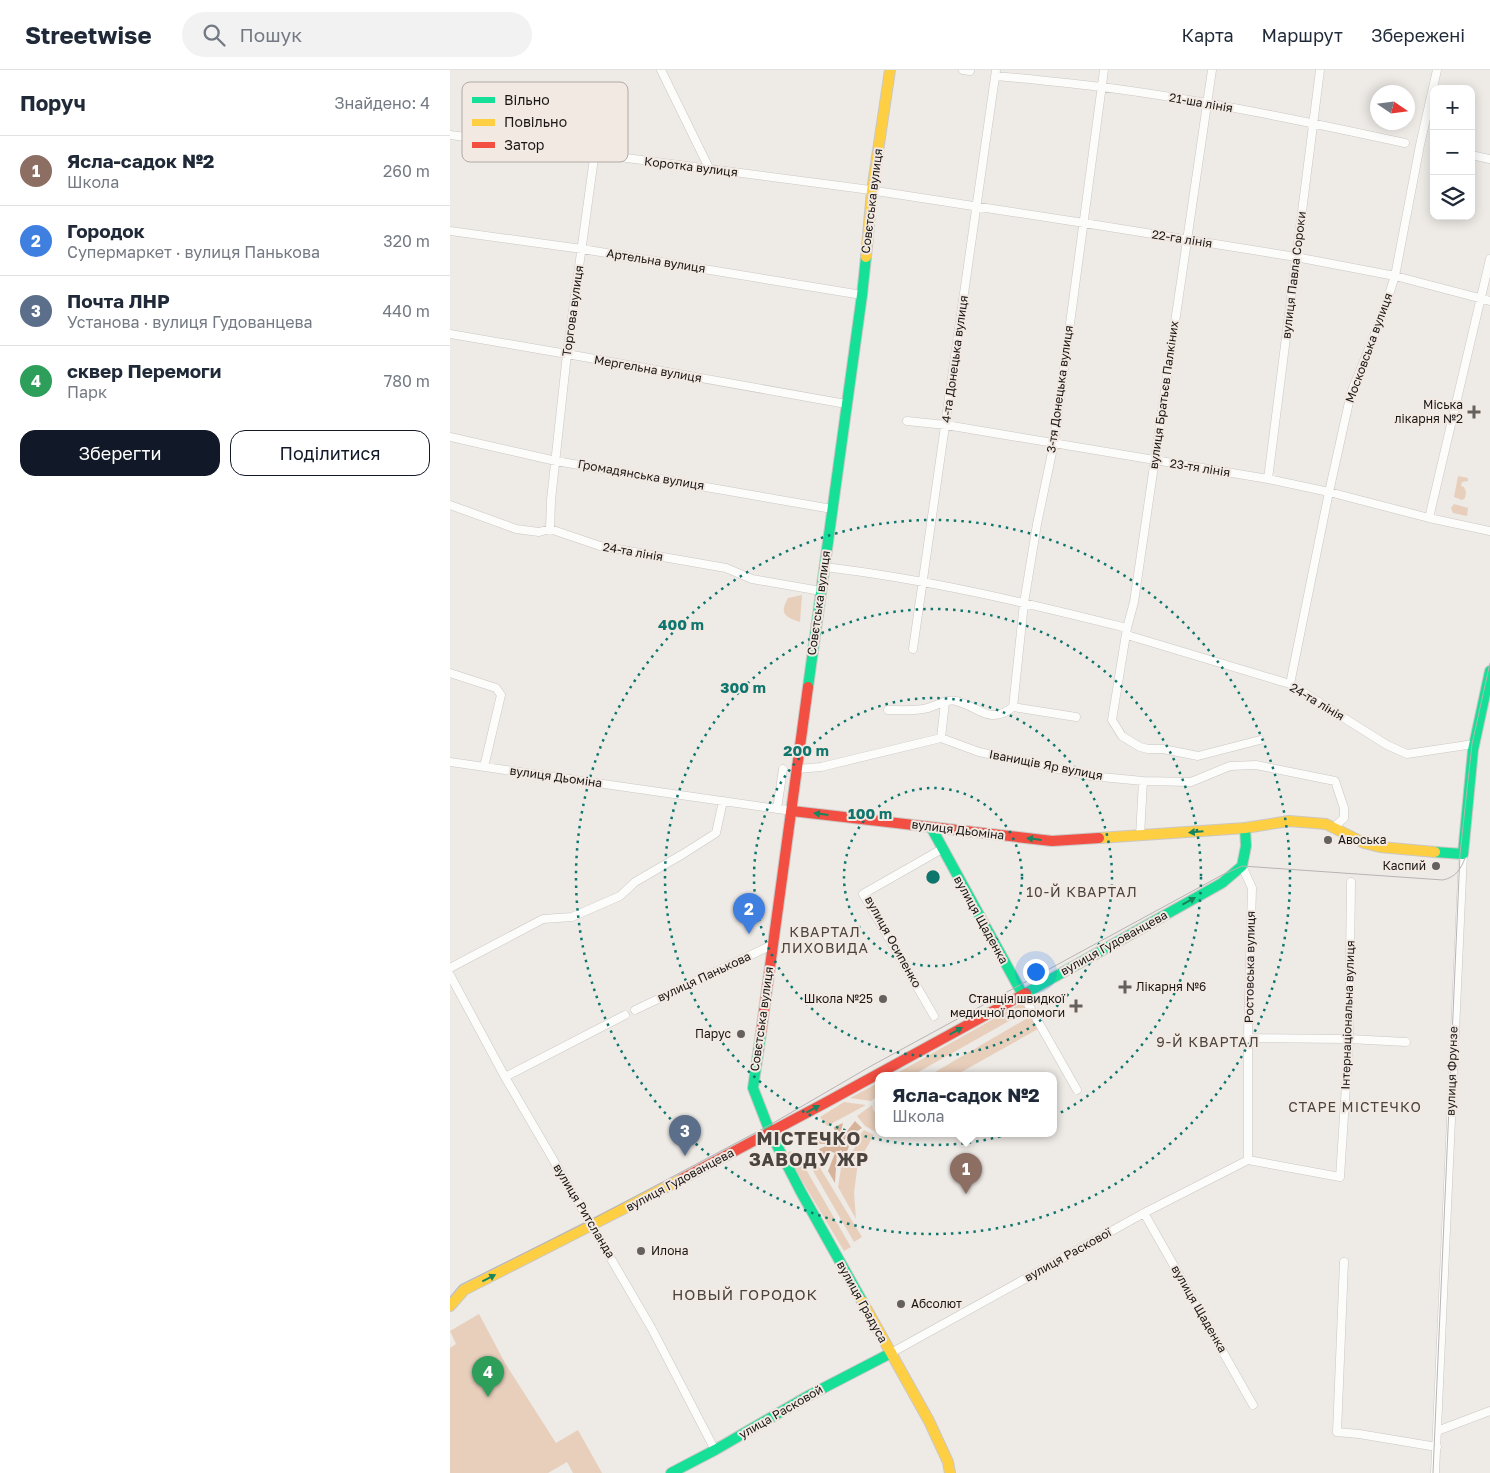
<!DOCTYPE html>
<html lang="uk">
<head>
<meta charset="utf-8">
<style>
  :root { --surface:#fff; --page:#f2f2f3; --text:#1f2937; --muted:#747a83; --line:#e0e1e3; --accent:#111827 }
  body { margin:0; font-family:"Golos Text",sans-serif; background:var(--page); color:var(--text) }
  .controls { position:absolute; right:15px; top:15px; display:grid; overflow:hidden; border-radius:10px; box-shadow:0 2px 12px #0003 }
  .controls button { width:45px; height:45px; display:grid; place-items:center; padding:0; border:0; border-bottom:1px solid var(--line); background:var(--surface); color:var(--text); font:25px sans-serif }
  .compass { position:absolute; left:920px; top:15px; width:45px; height:45px; border-radius:50%; background:var(--surface); box-shadow:0 2px 12px #0003; rotate:103deg }
  .you { position:absolute; left:585px; top:901px; width:18px; height:18px; margin:-12px; border:4px solid #fff; border-radius:50%; background:#1a73e8; box-shadow:0 0 0 8px #1a73e833 }
  .badge { display:grid; place-items:center; width:32px; height:32px; border-radius:50%; background:var(--accent); color:#fff; font-size:16px; font-weight:700 }
  .pin { position:absolute; translate:-50% -41px; filter:drop-shadow(0 1px 2px #0008) }
  .pin::after { content:''; position:absolute; top:26px; width:18px; height:15px; background:inherit; clip-path:polygon(0 0,100% 0,50% 100%) }
  .popup { position:absolute; left:425px; top:1002px; width:182px; height:65px; box-sizing:border-box; display:grid; place-content:center; border-radius:10px; background:var(--surface); filter:drop-shadow(0 1px 4px #0005); font-size:16px; white-space:nowrap; color:var(--muted) }
  .popup b { font-size:19px; color:var(--text) }
  .popup::after { content:''; position:absolute; left:50%; top:100%; margin-left:-10px; border:10px solid transparent; border-top-color:var(--surface) }
  .list { margin:0; padding:0; list-style:none }
  h2 { display:flex; justify-content:space-between; align-items:center; height:65px; margin:0; padding:0 20px; font-size:21px }
  h2 small { font-size:16px; font-weight:400; color:var(--muted) }
  .list li { display:grid; grid-template-columns:32px 1fr auto; gap:15px; align-items:center; box-sizing:border-box; height:70px; padding:0 20px; border-top:1px solid var(--line) }
  .list b { display:block; font-size:19px; white-space:nowrap }
  .list p { margin:0; font-size:16px; white-space:nowrap; color:var(--muted) }
  .list em { font-size:16px; font-style:normal; color:var(--muted) }
  .actions { display:flex; gap:10px; padding:15px 20px }
  .actions a { flex:1; padding:11px 0; border:1px solid var(--accent); border-radius:15px; text-align:center; font-size:18px; color:var(--accent) }
  .actions .main { background:var(--accent); color:#fff }
  .icon { flex:none; width:28px; height:28px; fill:none; stroke:currentColor; stroke-width:2; stroke-linecap:round; stroke-linejoin:round }
  .map { position:relative; flex:none; width:1040px; height:1403px; overflow:hidden }
  header { display:flex; align-items:center; gap:30px; box-sizing:border-box; height:70px; padding:0 25px; background:var(--surface); border-bottom:1px solid var(--line) }
  header strong { font-size:24px }
  nav { display:flex; gap:28px; margin-inline-start:auto; font-size:18px }
  .search { width:350px; height:45px; background:var(--page); display:flex; align-items:center; gap:12px; box-sizing:border-box; padding:0 18px; border-radius:28px; color:var(--muted); font-size:19px }
  main { display:flex }
  aside { flex:1; background:var(--surface) }
  .map>svg:first-child { display:block }
  .green { fill:#e8cfbc }
  .water { fill:#d7b399 }
  .lines { fill:none; stroke-linecap:round; stroke-linejoin:round }
  .street-casing { stroke:#cbc7c4; stroke-width:9 }
  .fast-casing { stroke:#cbc7c4; stroke-width:12 }
  .slow-casing { stroke:#cbc7c4; stroke-width:12 }
  .jam-casing { stroke:#cbc7c4; stroke-width:12 }
  .street { stroke:#fcfcfb; stroke-width:8 }
  .fast { stroke:#16e098; stroke-width:10 }
  .slow { stroke:#ffcf43; stroke-width:10 }
  .jam { stroke:#f24e42; stroke-width:10 }
  .tram { stroke:#b6b4b4; stroke-width:1 }
  .oneway { fill:#17855d }
  .ring { fill:none; stroke:#0f766e; stroke-width:2.5; stroke-dasharray:2.5 5 }
  .poi-dot { fill:#64605e; stroke:#f2e9e3; stroke-width:2 }
  .labels { text-anchor:middle; stroke-width:4; stroke-linejoin:round; paint-order:stroke }
  .street-label { font-size:12px; fill:#191614; stroke:#f2e9e3 }
  .poi-label { font-size:12px; fill:#191614; stroke:#f2e9e3; text-anchor:end }
  .neighbourhood-label { font-size:14px; letter-spacing:1px; fill:#4b433e; stroke:#f2e9e3 }
  .quarter-label { font-size:15px; letter-spacing:1px; fill:#4b433e; stroke:#f2e9e3 }
  .district-label { font-size:18px; font-weight:bold; letter-spacing:1px; fill:#4b433e; stroke:#f2e9e3 }
  .key { fill:#f2e9e3; stroke:#b1aaa5; stroke-width:1 }
  .key-label { font-size:14px; fill:#191614 }
  .centre { fill:#0f766e; stroke:#f2e9e3; stroke-width:2.5 }
  .ring-label { font-size:15px; text-anchor:middle; font-weight:bold; fill:#0f766e; stroke:#f2e9e3; stroke-width:4; stroke-linejoin:round; paint-order:stroke }
</style>
</head>
<body>
<header>
<strong>Streetwise</strong>
<div class="search"><svg class="icon" aria-label="search" viewBox="0 0 24 24"><circle cx="10" cy="10" r="6"/><path d="M15 15l6 6"/></svg>Пошук</div>
<nav><a>Карта</a><a>Маршрут</a><a>Збережені</a></nav>
</header>
<main>
<aside>
<h2>Поруч<small>Знайдено: 4</small></h2>
<ul class="list">
<li><span class="badge" style="background:#8d6e63">1</span><div><b>Ясла-садок №2</b><p>Школа</p></div><em>260 m</em></li>
<li><span class="badge" style="background:#3f7fe0">2</span><div><b>Городок</b><p>Супермаркет · вулиця Панькова</p></div><em>320 m</em></li>
<li><span class="badge" style="background:#5c6f8a">3</span><div><b>Почта ЛНР</b><p>Установа · вулиця Гудованцева</p></div><em>440 m</em></li>
<li><span class="badge" style="background:#2e9e5b">4</span><div><b>сквер Перемоги</b><p>Парк</p></div><em>780 m</em></li>
</ul>
<div class="actions"><a class="main">Зберегти</a><a>Поділитися</a></div>
</aside>
<div class="map">
<svg width="1040" height="1403" viewBox="0 0 1040 1403">
  <rect width="100%" height="100%" fill="#eeeae6"/>
  <path class="green" d="M1008 406 1018 408V411L1012 412 1011 416 1014 417 1016 422 1015 428 1012 430 1004 427Z
    M1004 434 1018 438 1017 446 1003 443 1001 438Z
    M352 525 350 552C335 547 329 544 338 528Z
    M572 933 577 941 463 1005H451L449 1002Z
    M581 946 588 959 506 1005H480Z
    M428 1013V1026L421 1031 400 1028Z
    M394 1032 416 1035 377 1056 370 1047Z
    M422 1035 423 1040 428 1045V1059L426 1062 415 1056 407 1046Z
    M414 1060 424 1065 410 1089H397L408 1073 404 1071Z
    M340 1081 347 1084 401 1177 394 1181 336 1084Z
    M354 1085 364 1088 412 1167 404 1172Z
    M395 1091 408 1092 404 1123 406 1149 388 1117 391 1098Z
    M29 1244 55 1293 106 1373 128 1360 152 1403H123L117 1392 98 1403H0V1278L6 1274 0 1261Z"/>
  <path class="water" d="M405 1051 412 1058 392 1071 393 1074H399C399 1079 397 1081 393 1085L391 1080 387 1082 385 1113 378 1101 385 1083 382 1082 376 1089 369 1079 376 1076V1074L356 1073V1066L376 1071 379 1067 385 1065 384 1057 393 1053 389 1068 391 1069Z"/>
  <g class="lines">
    <defs>
      <path id="street" d="M211 0 260 100
        M513 0 520 1
        M762 0 684 532 677 558 662 650 672 666 690 677 698 679H713L748 686 810 670
        M546 6C581 9 616 13 652 17 753 30 854 51 955 73
        M0 65 413 119 634 153 846 187 945 206 1040 231
        M1021 85 1040 89
        M0 161 132 179 412 225
        M0 264 117 284 396 334
        M457 351 496 355 818 409 879 422 979 448 1040 461
        M0 367 106 391 382 439
        M818 409 870 0
        M0 435 66 459 89 462 100 459 150 476 276 498 302 509 371 521
        M979 448 1040 189
        M100 459 101 430 117 284 153 23
        M374 497C477 509 577 533 677 558
        M677 565 840 614 937 675 957 684 1024 674
        M463 579 546 0
        M0 603 46 618 51 625 34 697
        M840 614 879 422 901 323 932 246 945 206 970 75 987 0
        M563 637 574 533 587 454 604 373 654 0
        M438 640C449 640 461 641 473 639 484 638 495 628 506 631 528 636 539 656 563 637L626 647
        M491 668 529 682 641 706 693 711 741 712 780 696 806 695 885 711 894 738V748L884 757
        M491 668 495 632
        M0 692 342 741
        M348 699 371 697 491 668
        M327 739 333 699
        M690 766 693 711
        M792 796 802 818 798 965V1090
        M0 898 93 849 122 847 170 826 185 812 233 784 266 763 273 731
        M0 905 55 1007 202 1259 265 1380
        M573 925 627 1020
        M185 940 322 875
        M484 946 413 824 492 779
        M798 968 899 969 956 972
        M55 1007 175 945
        M798 1090 890 1107 899 969 901 812
        M694 1143 803 1335
        M894 1192 887 1362 909 1364 987 1377
        M441 1283 694 1143 798 1090
        M987 1361 1040 1341
        M985 1403 1013 784"/>
      <path id="fast" d="M358 617 412 225 416 187
        M481 757 573 925
        M985 782 1013 784 1023 680 1040 601
        M576 923 772 813 792 796 796 776 795 758
        M311 963 303 1018 320 1062 351 1122 412 1231
        M221 1403 265 1380 358 1326 441 1283"/>
      <path id="slow" d="M416 187 422 121 440 0
        M649 768 795 758 839 751 876 754 914 773 930 777 985 782
        M412 1231 479 1351 498 1392 500 1403
        M0 1236 14 1220 232 1109"/>
      <path id="jam" d="M342 741 602 771 649 768
        M311 963 358 617
        M232 1109 375 1033 576 923"/>
    </defs>
    <use href="#street" class="street-casing"/>
    <use href="#fast" class="fast-casing"/>
    <use href="#slow" class="slow-casing"/>
    <use href="#jam" class="jam-casing"/>
    <use href="#street" class="street"/>
    <use href="#fast" class="fast"/>
    <use href="#slow" class="slow"/>
    <use href="#jam" class="jam"/>
    <path class="tram" d="M0 1227 10 1215 139 1151 318 1056 421 996 772 805 792 796 993 810C1006 807 1011 799 1015 788
      M983 1403 1010 784 1022 674 1040 593"/>
  </g>
  <defs><path id="oneway-solid" d="M-6-.8H1V-3.2L6.5 0L1 3.2V.8H-6Z" transform="scale(1.25)"/></defs>
  <g class="oneway">
    <use href="#oneway-solid" transform="translate(371 744) rotate(-173)"/>
    <use href="#oneway-solid" transform="translate(746 762) rotate(175)"/>
    <use href="#oneway-solid" transform="translate(584 769) rotate(-173)"/>
    <use href="#oneway-solid" transform="translate(739 831) rotate(-29)"/>
    <use href="#oneway-solid" transform="translate(506 961) rotate(-29)"/>
    <use href="#oneway-solid" transform="translate(363 1039) rotate(-29)"/>
    <use href="#oneway-solid" transform="translate(39 1208) rotate(-27)"/>
  </g>
  <g class="ring">
    <circle cx="483" cy="807" r="89"/>
    <circle cx="483" cy="807" r="179"/>
    <circle cx="483" cy="807" r="268"/>
    <circle cx="483" cy="807" r="357"/>
  </g>
  <g class="poi-dot">
    <path d="M1021.5 334.5h5v5h5v5h-5v5h-5v-5h-5v-5h5z"/>
    <circle cx="878" cy="770" r="5"/>
    <circle cx="986" cy="796" r="5"/>
    <path d="M672.5 909.5h5v5h5v5h-5v5h-5v-5h-5v-5h5z"/>
    <circle cx="433" cy="929" r="5"/>
    <path d="M623.5 928.5h5v5h5v5h-5v5h-5v-5h-5v-5h5z"/>
    <circle cx="291" cy="964" r="5"/>
    <circle cx="191" cy="1181" r="5"/>
    <circle cx="451" cy="1234" r="5"/>
  </g>
  <g class="labels">
    <g class="street-label">
      <text transform="translate(751 33) rotate(10)" y="4">21-ша лінія</text>
      <text transform="translate(241 97) rotate(7)" y="4">Коротка вулиця</text>
      <text transform="translate(422 131) rotate(-83)" y="4">Совєтська вулиця</text>
      <text transform="translate(732 169) rotate(9)" y="4">22-га лінія</text>
      <text transform="translate(206 191) rotate(9)" y="4">Артельна вулиця</text>
      <text transform="translate(844 205) rotate(-83)" y="4">вулиця Павла Сороки</text>
      <text transform="translate(123 241) rotate(-82)" y="4">Торгова вулиця</text>
      <text transform="translate(919 278) rotate(-70)" y="4">Московська вулиця</text>
      <text transform="translate(505 289) rotate(-82)" y="4">4-та Донецька вулиця</text>
      <text transform="translate(198 299) rotate(10)" y="4">Мергельна вулиця</text>
      <text transform="translate(610 319) rotate(-82)" y="4">3-тя Донецька вулиця</text>
      <text transform="translate(714 325) rotate(-82)" y="4">вулиця Братьєв Палкіних</text>
      <text transform="translate(750 398) rotate(9)" y="4">23-тя лінія</text>
      <text transform="translate(191 405) rotate(10)" y="4">Громадянська вулиця</text>
      <text transform="translate(183 482) rotate(10)" y="4">24-та лінія</text>
      <text transform="translate(369 533) rotate(-82)" y="4">Совєтська вулиця</text>
      <text transform="translate(867 632) rotate(31)" y="4">24-та лінія</text>
      <text transform="translate(596 695) rotate(11)" y="4">Іванищів Яр вулиця</text>
      <text transform="translate(106 707) rotate(8)" y="4">вулиця Дьоміна</text>
      <text transform="translate(508 760) rotate(7)" y="4">вулиця Дьоміна</text>
      <text transform="translate(531 850) rotate(61)" y="4">вулиця Щаденка</text>
      <text transform="translate(443 872) rotate(61)" y="4">вулиця Осипенко</text>
      <text transform="translate(664 873) rotate(-29)" y="4">вулиця Гудованцева</text>
      <text transform="translate(800 897) rotate(-89)" y="4">Ростовська вулиця</text>
      <text transform="translate(254 907) rotate(-25)" y="4">вулиця Панькова</text>
      <text transform="translate(898 945) rotate(-88)" y="4">Інтернаціональна вулиця</text>
      <text transform="translate(312 949) rotate(-82)" y="4">Совєтська вулиця</text>
      <text transform="translate(1002 1001) rotate(-88)" y="4">вулиця Фрунзе</text>
      <text transform="translate(230 1110) rotate(-28)" y="4">вулиця Гудованцева</text>
      <text transform="translate(134 1141) rotate(59)" y="4">вулиця Ритсланда</text>
      <text transform="translate(618 1185) rotate(-29)" y="4">вулиця Раскової</text>
      <text transform="translate(412 1232) rotate(61)" y="4">вулиця Градуса</text>
      <text transform="translate(749 1239) rotate(60)" y="4">вулиця Щаденка</text>
      <text transform="translate(331 1342) rotate(-30)" y="4">улица Расковой</text>
    </g>
    <g class="poi-label">
      <text x="1013" y="339">Міська<tspan x="1013" dy="14">лікарня №2</tspan></text>
      <text x="888" y="774" text-anchor="start">Авоська</text>
      <text x="976" y="800">Каспий</text>
      <text x="686" y="921" text-anchor="start">Лікарня №6</text>
      <text x="423" y="933">Школа №25</text>
      <text x="615" y="933">Станція швидкої<tspan x="615" dy="14">медичної допомоги</tspan></text>
      <text x="281" y="968">Парус</text>
      <text x="201" y="1185" text-anchor="start">Илона</text>
      <text x="461" y="1238" text-anchor="start">Абсолют</text>
    </g>
    <g class="neighbourhood-label">
      <text x="632" y="827">10-Й КВАРТАЛ</text>
      <text x="375" y="867">КВАРТАЛ<tspan x="375" dy="16">ЛИХОВИДА</tspan></text>
      <text x="758" y="977">9-Й КВАРТАЛ</text>
      <text x="905" y="1042">СТАРЕ МІСТЕЧКО</text>
    </g>
    <g class="quarter-label">
      <text x="295" y="1230">НОВЫЙ ГОРОДОК</text>
    </g>
    <g class="district-label">
      <text x="359" y="1075">МІСТЕЧКО<tspan x="359" dy="21">ЗАВОДУ ЖР</tspan></text>
    </g>
  </g>
  <rect x="12" y="12" width="166" height="80" rx="8" class="key"/>
  <rect x="22" y="27" width="23" height="6" fill="#16e098"/>
  <rect x="22" y="49" width="23" height="7" fill="#ffcf43"/>
  <rect x="22" y="72" width="23" height="6" fill="#f24e42"/>
  <g class="key-label">
    <text x="54" y="35">Вільно</text>
    <text x="54" y="57">Повільно</text>
    <text x="54" y="80">Затор</text>
  </g>
  <circle cx="483" cy="807" r="8" class="centre"/>
  <g class="ring-label">
    <text x="231" y="560">400 m</text>
    <text x="293" y="623">300 m</text>
    <text x="356" y="686">200 m</text>
    <text x="420" y="749">100 m</text>
  </g>
</svg>
<div class="controls">
<button>+</button>
<button>−</button>
<button><svg class="icon" aria-label="layers" viewBox="0 0 24 24"><path d="M12 4l9 5-9 5-9-5zM3 14l9 5 9-5"/></svg></button>
</div>
<svg class="compass" viewBox="-18 -18 36 36"><path d="M0-13l5 13h-10z" fill="#e53935"/><path d="M0 13l5-13h-10z" fill="#747a83"/></svg>
<div class="you"></div>
<div class="pin badge" style="left:516px;top:1124px;background:#8d6e63">1</div>
<div class="popup"><b>Ясла-садок №2</b>Школа</div>
<div class="pin badge" style="left:299px;top:864px;background:#3f7fe0">2</div>
<div class="pin badge" style="left:235px;top:1086px;background:#5c6f8a">3</div>
<div class="pin badge" style="left:38px;top:1327px;background:#2e9e5b">4</div>
</div>
</main>
</body>
</html>
